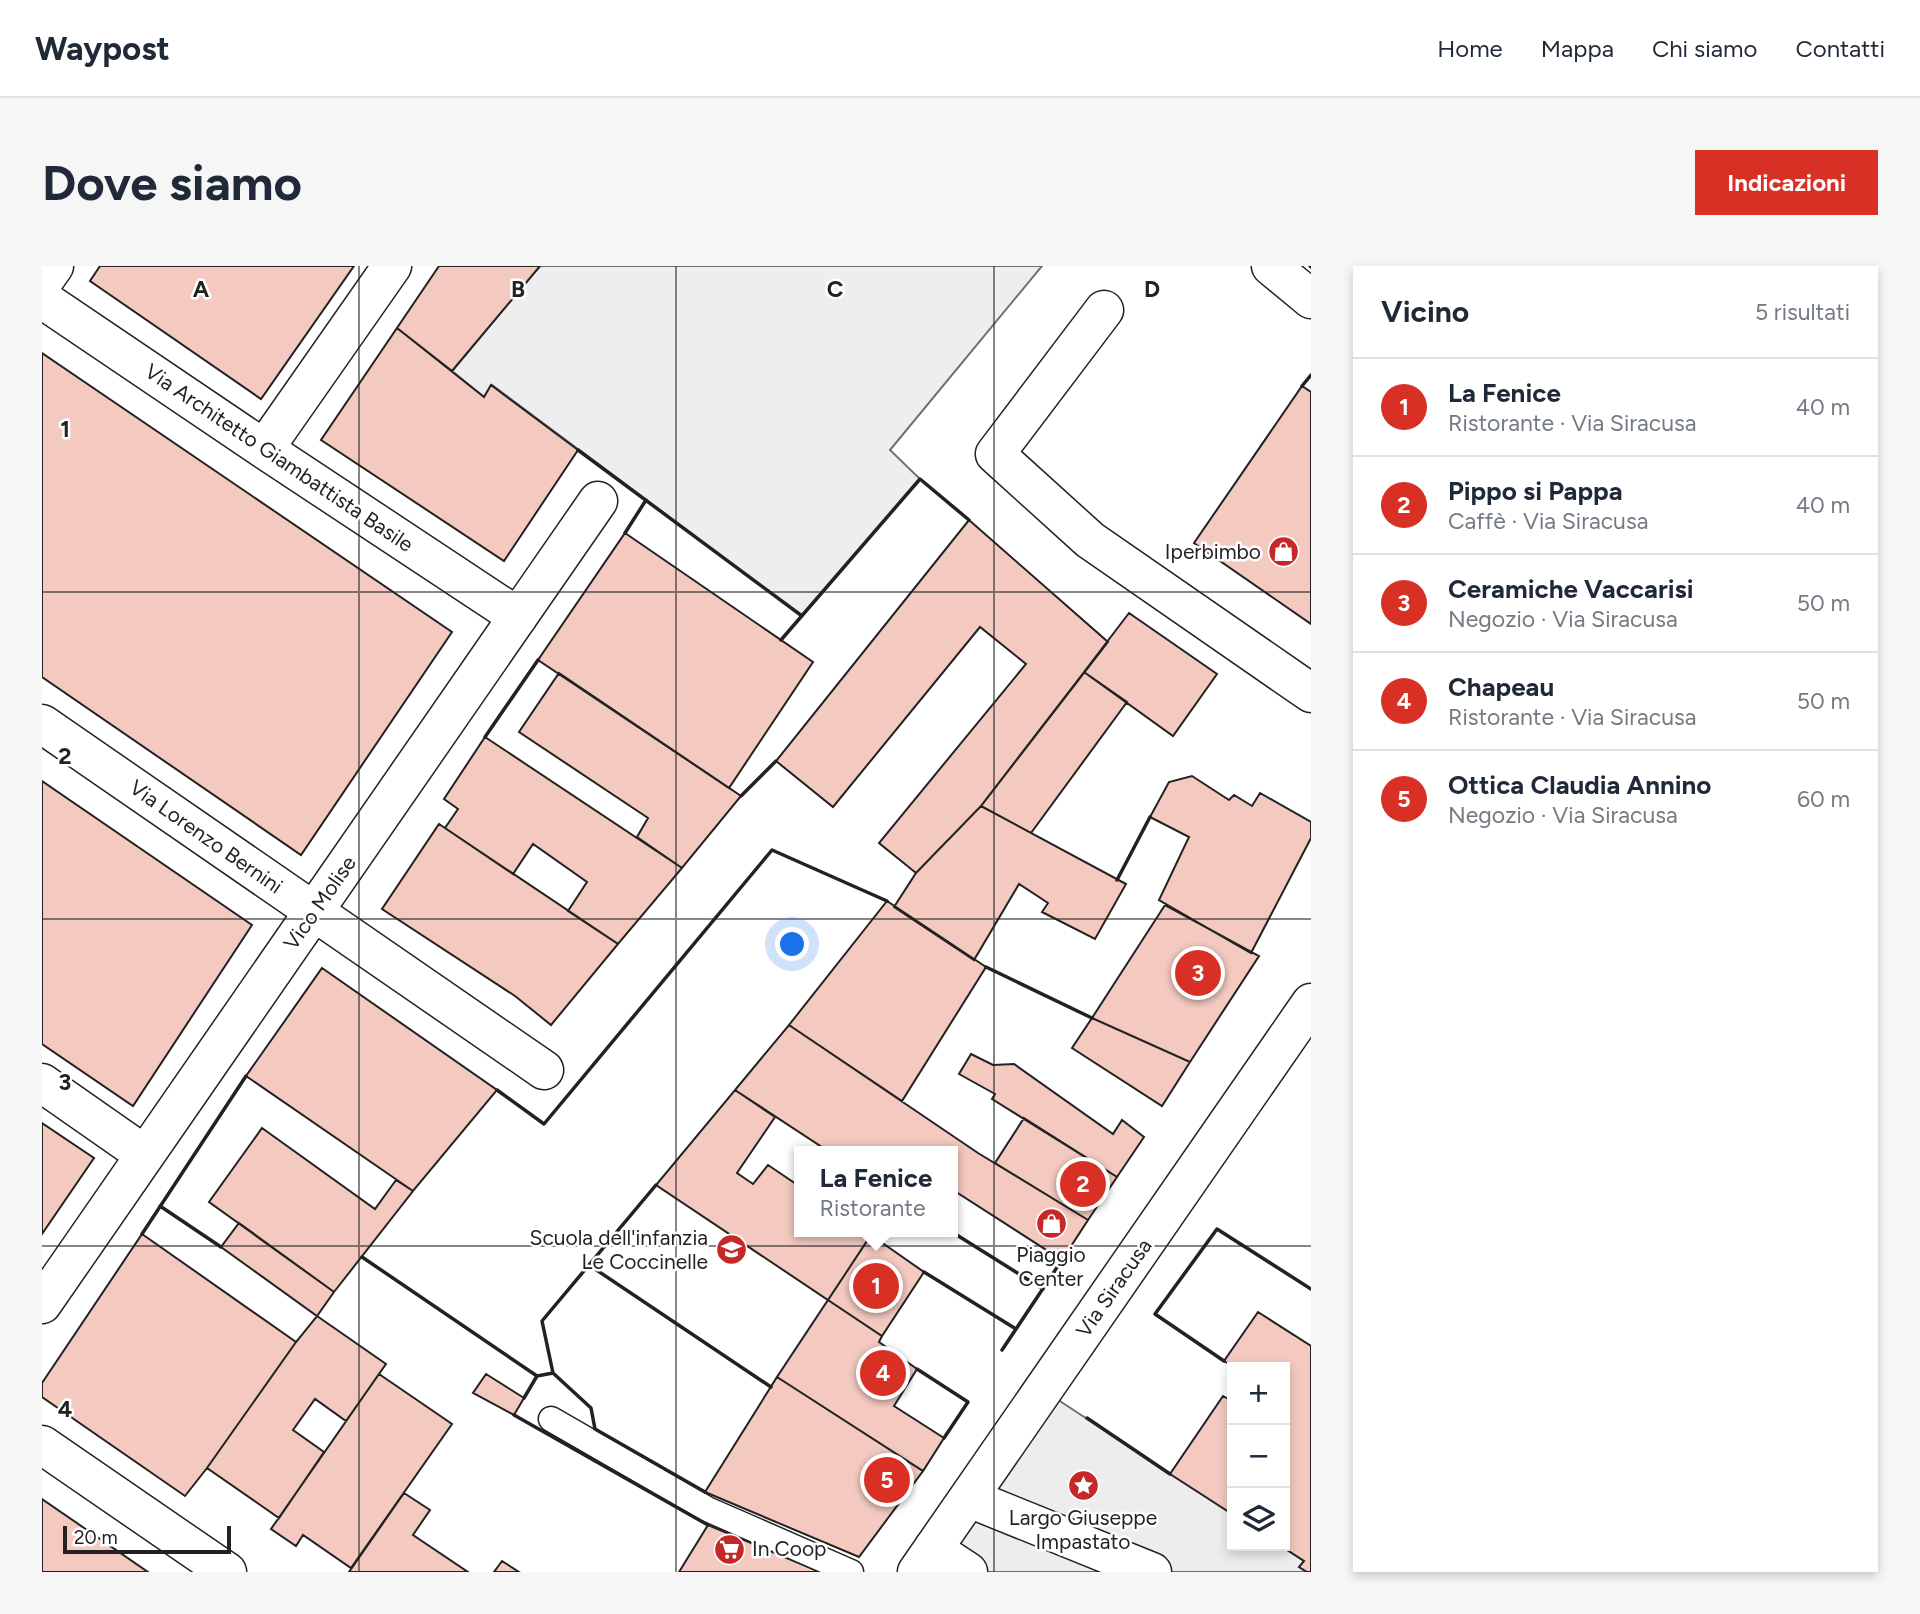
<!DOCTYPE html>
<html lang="it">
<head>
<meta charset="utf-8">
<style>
  :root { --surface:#fff; --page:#f6f6f7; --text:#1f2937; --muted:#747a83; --line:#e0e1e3; --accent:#d93025 }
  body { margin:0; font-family:Figtree,sans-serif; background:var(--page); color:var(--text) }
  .controls { position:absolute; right:21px; bottom:21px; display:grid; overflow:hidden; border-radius:0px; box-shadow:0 4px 10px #0003 }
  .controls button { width:63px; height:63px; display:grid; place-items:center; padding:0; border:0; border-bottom:2px solid var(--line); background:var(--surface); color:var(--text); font:35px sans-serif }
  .scale { position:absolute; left:21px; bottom:18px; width:168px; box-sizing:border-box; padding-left:7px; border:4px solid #222; border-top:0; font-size:19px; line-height:24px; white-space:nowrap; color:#222; -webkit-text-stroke:5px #fff; paint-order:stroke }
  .you { position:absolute; left:751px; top:679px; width:24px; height:24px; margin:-18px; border:5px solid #fff; border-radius:50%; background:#1a73e8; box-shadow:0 0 0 10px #1a73e833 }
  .badge { display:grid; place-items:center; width:46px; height:46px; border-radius:50%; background:var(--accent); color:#fff; font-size:23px; font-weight:700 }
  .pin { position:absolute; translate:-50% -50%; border:4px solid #fff; box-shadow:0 2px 7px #0006 }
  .popup { position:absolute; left:752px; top:880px; width:164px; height:91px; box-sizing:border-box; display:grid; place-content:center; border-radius:0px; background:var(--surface); filter:drop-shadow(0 2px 5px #0005); font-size:23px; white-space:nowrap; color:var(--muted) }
  .popup b { font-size:26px; color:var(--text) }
  .popup::after { content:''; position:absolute; left:50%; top:100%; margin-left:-14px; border:14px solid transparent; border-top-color:var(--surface) }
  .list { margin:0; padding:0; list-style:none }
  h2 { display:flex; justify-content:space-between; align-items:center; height:91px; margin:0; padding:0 28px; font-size:30px }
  h2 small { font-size:23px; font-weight:400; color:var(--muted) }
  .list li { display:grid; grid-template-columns:46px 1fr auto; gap:21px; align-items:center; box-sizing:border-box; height:98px; padding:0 28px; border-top:2px solid var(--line) }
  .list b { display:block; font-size:26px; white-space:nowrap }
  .list p { margin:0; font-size:23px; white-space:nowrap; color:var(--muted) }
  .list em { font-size:23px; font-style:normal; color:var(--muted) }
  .icon { flex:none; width:38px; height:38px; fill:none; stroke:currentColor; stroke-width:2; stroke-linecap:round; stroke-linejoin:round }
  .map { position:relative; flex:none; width:1269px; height:1306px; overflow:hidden; border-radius:0px }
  header { display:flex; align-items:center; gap:42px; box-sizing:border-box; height:98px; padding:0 35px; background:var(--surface); border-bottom:2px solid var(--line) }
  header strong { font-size:33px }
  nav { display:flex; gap:38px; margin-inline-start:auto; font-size:24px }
  .intro { display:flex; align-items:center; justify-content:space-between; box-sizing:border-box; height:168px; padding:0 42px }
  h1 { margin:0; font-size:49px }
  .button { padding:18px 32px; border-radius:0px; background:var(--accent); color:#fff; font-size:24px; font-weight:700 }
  main { display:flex; gap:42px; padding:0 42px }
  aside { flex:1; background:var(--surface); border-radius:0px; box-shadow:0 4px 10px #0003 }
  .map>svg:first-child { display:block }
  .green { fill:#eee; stroke:#6f6f6f; stroke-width:2 }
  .parking { fill:#ededed; stroke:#6f6f6f; stroke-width:2 }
  .building { fill:#f3c9c0; stroke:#222; stroke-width:2 }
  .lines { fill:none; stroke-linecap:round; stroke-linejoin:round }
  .lane-casing { stroke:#222; stroke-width:27 }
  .street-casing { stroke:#222; stroke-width:41 }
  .secondary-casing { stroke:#222; stroke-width:41 }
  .lane { stroke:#fff; stroke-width:24 }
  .street { stroke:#fff; stroke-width:38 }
  .secondary { stroke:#fff; stroke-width:38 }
  .wall { stroke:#222; stroke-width:3.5 }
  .grid { fill:none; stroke:#222; stroke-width:2; stroke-opacity:0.55 }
  .labels { text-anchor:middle; stroke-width:5; stroke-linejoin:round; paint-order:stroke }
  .street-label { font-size:21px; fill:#222; stroke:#fff }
  .poi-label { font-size:21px; fill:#222; stroke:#fff; text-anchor:end }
  .grid-label { font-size:23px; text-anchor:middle; font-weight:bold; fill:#222; stroke:#fff; stroke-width:5; stroke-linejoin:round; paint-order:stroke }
</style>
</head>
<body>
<header>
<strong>Waypost</strong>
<nav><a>Home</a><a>Mappa</a><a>Chi siamo</a><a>Contatti</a></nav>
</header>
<div class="intro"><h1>Dove siamo</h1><a class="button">Indicazioni</a></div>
<main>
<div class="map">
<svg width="1269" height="1306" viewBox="0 0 1269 1306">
  <rect width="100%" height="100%" fill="#fff"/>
  <path class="green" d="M498 0H1000L848 184 878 213 760 350 450 119 442 131 410 105Z"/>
  <path class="parking" d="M1001 1124 1190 1248V1280H1239L1262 1295 1258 1301 1265 1306H926L891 1283Z"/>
  <path class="building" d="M58 0H312L219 133 48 15Z
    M397 0H498L410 105 355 62Z
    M355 62 442 131 449 119 536 184 462 295 279 174Z
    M0 87 410 366 259 589 0 411Z
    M1260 120 1269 126V358L1152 277Z
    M927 254 1066 376 939 540 874 607 837 577 984 398 938 361 791 541 734 495Z
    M583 267 771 396 687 522 496 394Z
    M1087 347 1175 408 1131 470 1042 406Z
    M1042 406 1085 436 989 567 939 540Z
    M517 407 699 530 640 602 595 571 606 552 477 466Z
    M443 471 640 602 576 678 526 645 545 616 491 578 471 608 403 562 416 543 402 533Z
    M1150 510 1187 534 1192 529 1210 540 1218 527 1269 556V572L1209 687 1117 634 1147 571 1108 551 1127 516Z
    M0 515 210 659 91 840 0 778Z
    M939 540 1084 618 1053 673 1000 646 1006 637 977 618 932 694 852 641 874 607Z
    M397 558 576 678 509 759 473 730 340 643Z
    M845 635 944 701 860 835 747 759Z
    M1123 639 1217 690 1148 796 1050 752Z
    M280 702 455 824 371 925 204 810Z
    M1050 752 1148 796 1120 840 1030 782Z
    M747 759 936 887 1046 954 1020 994 911 924V885H786L693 824Z
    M929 788 951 799 972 798 1071 868 1080 854 1102 871 1075 911 950 833 953 828 917 808Z
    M693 824 733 851 695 907 711 918 726 899 757 920V966H824L829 969 786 1034 614 919Z
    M982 852 1075 911 1046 954 953 897Z
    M0 857 52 892 0 968Z
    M220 862 333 943 354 914 371 925 292 1026 167 936Z
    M197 957 292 1026 275 1050 179 981Z
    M100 968 254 1076 165 1202 143 1230 0 1131V1117Z
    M829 969 882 1006 840 1070 786 1034Z
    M786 1034 840 1070 837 1076 875 1103 852 1140 902 1172 881 1205 735 1111Z
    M1216 1046 1269 1080V1306H1265L1257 1301 1262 1295 1239 1280H1243V1101H1192L1182 1095Z
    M275 1050 344 1098 304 1155 273 1133 251 1164 282 1186 237 1252 165 1202 254 1076Z
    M337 1108 410 1158 309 1302 261 1269 254 1280 229 1263Z
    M444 1108 482 1132 472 1149 431 1127Z
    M735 1111 881 1205 817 1291 663 1226Z
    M1181 1130 1190 1135V1248L1128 1208Z
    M362 1227 388 1244 371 1269 426 1306H307Z
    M0 1233 106 1306H0Z
    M666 1259 778 1306H637Z
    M460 1295 477 1306H452Z"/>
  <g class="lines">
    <defs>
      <path id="lane" d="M509 1153 665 1243 809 1306"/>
      <path id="street" d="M1229 0 1269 33
        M0 17 12 0
        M0 33 222 183 476 351
        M1062 44 953 188 1048 274 1269 427
        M222 183 350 0
        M0 458 502 804
        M0 817 103 889
        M0 1038 556 235
        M0 1179 185 1306
        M927 1232 1110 1306
        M891 1283 926 1306"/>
      <path id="secondary" d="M875 1306 1269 737"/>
    </defs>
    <use href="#lane" class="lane-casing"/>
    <use href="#street" class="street-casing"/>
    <use href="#secondary" class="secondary-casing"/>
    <use href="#lane" class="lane"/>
    <use href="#street" class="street"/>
    <use href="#secondary" class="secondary"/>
    <path class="wall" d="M1268 0 1269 1
      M1260 120 1269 109
      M536 184 760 350
      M583 267 604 234
      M739 374 878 213 927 254
      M443 471 496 394
      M699 530 734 495
      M1075 614 1108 551
      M944 701 1050 752
      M455 824 502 858 730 584 845 635
      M118 940 179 981
      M910 966 1001 1023
      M100 968 204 810
      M320 991 495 1110
      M547 999 729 1121
      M882 1006 974 1063
      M960 1084 1020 994
      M1182 1095 1113 1048 1175 963 1269 1023
      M875 1103 926 1136 902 1172
      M511 1107 500 1055 614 919
      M482 1132 495 1110 511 1107 549 1142 553 1163 663 1226
      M472 1149 666 1259
      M1045 1152 1128 1208"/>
  </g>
  <path class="grid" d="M317 0V1306M634 0V1306M952 0V1306M0 326H1269M0 653H1269M0 980H1269"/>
  <defs>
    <symbol id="shop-disc" viewBox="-11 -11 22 22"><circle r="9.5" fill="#c62828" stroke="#fff"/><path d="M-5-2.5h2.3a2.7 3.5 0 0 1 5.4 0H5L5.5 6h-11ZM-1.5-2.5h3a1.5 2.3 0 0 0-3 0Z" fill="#fff"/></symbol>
    <symbol id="school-disc" viewBox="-11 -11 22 22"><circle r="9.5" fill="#c62828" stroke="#fff"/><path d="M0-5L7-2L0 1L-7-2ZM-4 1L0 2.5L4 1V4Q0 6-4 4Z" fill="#fff"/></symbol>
    <symbol id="sight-disc" viewBox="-11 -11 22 22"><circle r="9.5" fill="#c62828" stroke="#fff"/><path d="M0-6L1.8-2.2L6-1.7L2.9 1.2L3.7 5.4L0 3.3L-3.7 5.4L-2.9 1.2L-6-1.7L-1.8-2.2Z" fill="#fff"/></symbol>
    <symbol id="supermarket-disc" viewBox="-11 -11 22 22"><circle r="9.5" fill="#c62828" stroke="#fff"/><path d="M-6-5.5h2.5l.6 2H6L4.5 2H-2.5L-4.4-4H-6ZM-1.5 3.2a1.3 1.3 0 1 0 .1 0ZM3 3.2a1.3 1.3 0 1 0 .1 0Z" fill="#fff"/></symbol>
  </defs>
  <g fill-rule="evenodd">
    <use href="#shop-disc" x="1224" y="268" width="35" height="35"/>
    <use href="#shop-disc" x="992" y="940" width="35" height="35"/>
    <use href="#school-disc" x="672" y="966" width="35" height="35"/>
    <use href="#sight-disc" x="1024" y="1202" width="35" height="35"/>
    <use href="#supermarket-disc" x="670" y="1266" width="35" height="35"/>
  </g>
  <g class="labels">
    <g class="street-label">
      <text transform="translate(237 192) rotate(34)" y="7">Via Architetto Giambattista Basile</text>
      <text transform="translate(164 571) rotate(35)" y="7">Via Lorenzo Bernini</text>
      <text transform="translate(278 637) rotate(-55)" y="7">Vico Molise</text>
      <text transform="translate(1072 1022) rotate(-55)" y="7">Via Siracusa</text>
    </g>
    <g class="poi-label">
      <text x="1219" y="293">Iperbimbo</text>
      <text x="666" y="979">Scuola dell'infanzia<tspan x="666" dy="24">Le Coccinelle</tspan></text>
      <text x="1009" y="996" text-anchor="middle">Piaggio<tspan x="1009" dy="24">Center</tspan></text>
      <text x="1041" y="1259" text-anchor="middle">Largo Giuseppe<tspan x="1041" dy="24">Impastato</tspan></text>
      <text x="710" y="1290" text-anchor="start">In Coop</text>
    </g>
  </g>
  <g class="grid-label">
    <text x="159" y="31">A</text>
    <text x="476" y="31">B</text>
    <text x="793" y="31">C</text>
    <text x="1110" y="31">D</text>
    <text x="23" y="171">1</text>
    <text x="23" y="498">2</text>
    <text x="23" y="824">3</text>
    <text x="23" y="1151">4</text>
  </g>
</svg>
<div class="controls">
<button>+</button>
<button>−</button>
<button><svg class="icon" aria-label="layers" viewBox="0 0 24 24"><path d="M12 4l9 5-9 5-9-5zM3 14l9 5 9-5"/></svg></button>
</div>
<div class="scale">20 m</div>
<div class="you"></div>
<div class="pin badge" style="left:834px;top:1020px">1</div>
<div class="popup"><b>La Fenice</b>Ristorante</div>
<div class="pin badge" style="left:1041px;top:918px">2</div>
<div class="pin badge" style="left:1156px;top:707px">3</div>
<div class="pin badge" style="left:841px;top:1107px">4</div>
<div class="pin badge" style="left:845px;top:1214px">5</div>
</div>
<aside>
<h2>Vicino<small>5 risultati</small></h2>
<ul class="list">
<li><span class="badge">1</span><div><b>La Fenice</b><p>Ristorante · Via Siracusa</p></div><em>40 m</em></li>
<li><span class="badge">2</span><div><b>Pippo si Pappa</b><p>Caffè · Via Siracusa</p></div><em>40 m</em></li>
<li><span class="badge">3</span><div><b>Ceramiche Vaccarisi</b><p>Negozio · Via Siracusa</p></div><em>50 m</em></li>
<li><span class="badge">4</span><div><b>Chapeau</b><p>Ristorante · Via Siracusa</p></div><em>50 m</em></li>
<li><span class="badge">5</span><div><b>Ottica Claudia Annino</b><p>Negozio · Via Siracusa</p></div><em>60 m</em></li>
</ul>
</aside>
</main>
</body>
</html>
